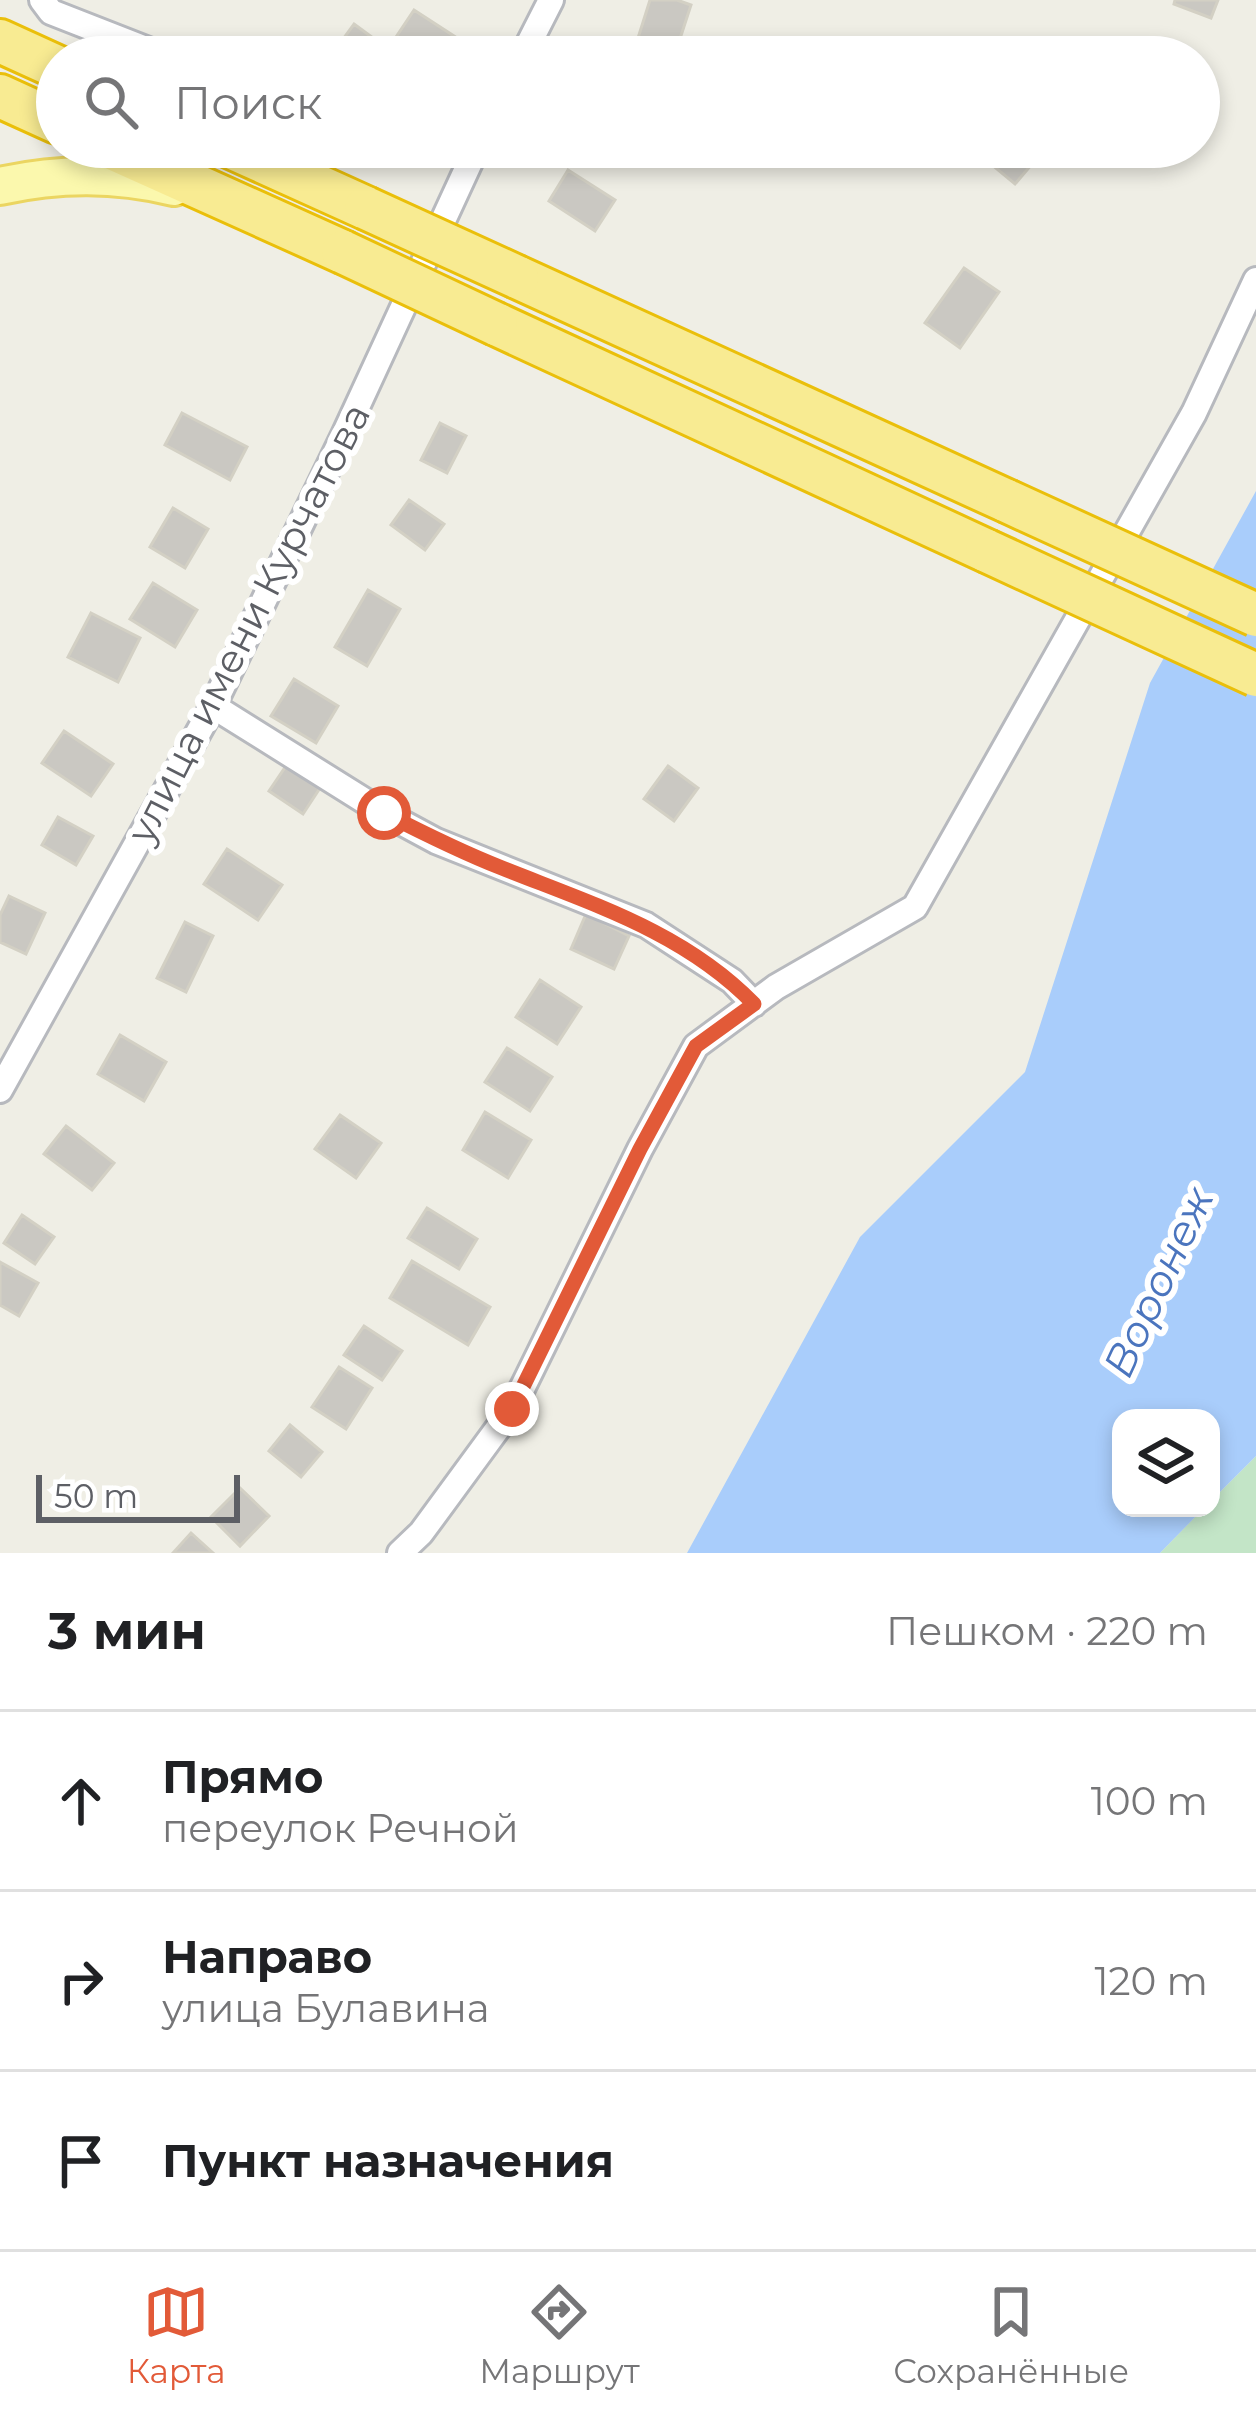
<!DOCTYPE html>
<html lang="ru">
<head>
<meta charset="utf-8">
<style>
  :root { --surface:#fff; --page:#f6f6f6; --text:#202124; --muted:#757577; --line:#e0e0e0; --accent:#e25a38 }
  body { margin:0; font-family:Montserrat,sans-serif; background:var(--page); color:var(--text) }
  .controls { position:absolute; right:36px; bottom:36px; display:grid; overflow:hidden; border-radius:24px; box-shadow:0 6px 18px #0003 }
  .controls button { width:108px; height:108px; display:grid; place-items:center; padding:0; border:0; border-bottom:3px solid var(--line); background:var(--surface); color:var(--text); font:60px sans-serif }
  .scale { position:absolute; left:36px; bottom:30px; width:204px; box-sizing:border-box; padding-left:12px; border:6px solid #5d5f65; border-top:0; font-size:33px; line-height:42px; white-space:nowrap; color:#5d5f65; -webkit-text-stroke:9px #fff; paint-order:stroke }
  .stop { position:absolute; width:36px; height:36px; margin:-27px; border:9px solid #e25a38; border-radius:50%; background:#fff }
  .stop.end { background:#e25a38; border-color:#fff; box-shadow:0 3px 12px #0008 }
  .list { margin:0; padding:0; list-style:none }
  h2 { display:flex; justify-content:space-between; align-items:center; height:156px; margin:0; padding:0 48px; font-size:51px }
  h2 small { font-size:39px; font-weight:400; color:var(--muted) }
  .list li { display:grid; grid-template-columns:78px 1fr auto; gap:36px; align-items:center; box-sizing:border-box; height:180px; padding:0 48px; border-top:3px solid var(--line) }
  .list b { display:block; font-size:45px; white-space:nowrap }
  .list p { margin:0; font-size:39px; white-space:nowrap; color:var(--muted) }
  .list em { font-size:39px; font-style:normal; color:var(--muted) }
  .icon { flex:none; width:66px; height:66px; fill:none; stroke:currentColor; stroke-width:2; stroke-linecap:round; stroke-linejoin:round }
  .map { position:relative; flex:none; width:1256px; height:1553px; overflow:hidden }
  .search { position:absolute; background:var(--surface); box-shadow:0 6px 18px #0003; left:36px; right:36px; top:36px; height:132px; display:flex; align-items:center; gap:30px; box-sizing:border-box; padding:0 42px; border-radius:66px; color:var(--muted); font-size:45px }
  .sheet { height:696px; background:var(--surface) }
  nav { display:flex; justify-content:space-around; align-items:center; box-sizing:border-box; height:168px; border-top:3px solid var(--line); background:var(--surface); font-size:33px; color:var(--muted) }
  nav a { display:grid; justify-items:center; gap:6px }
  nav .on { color:var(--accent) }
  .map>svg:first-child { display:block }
  .green { fill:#c3e5c7 }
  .water { fill:#a9cdfb }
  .building { fill:#cac8c2; stroke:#d3d0c4; stroke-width:3 }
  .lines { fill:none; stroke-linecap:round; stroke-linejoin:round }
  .street-casing { stroke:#b7b9be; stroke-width:30 }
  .primary-casing { stroke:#ebd561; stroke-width:42 }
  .highway-casing { stroke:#eabf0a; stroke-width:48 }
  .street { stroke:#fff; stroke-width:24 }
  .primary { stroke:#fbf8ad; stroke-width:36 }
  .highway { stroke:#f8eb92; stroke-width:42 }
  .highway-bridge-casing { stroke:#eabf0a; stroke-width:48; stroke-linecap:butt }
  .highway-bridge { stroke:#f8eb92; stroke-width:42 }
  .route { stroke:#e25a38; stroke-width:15 }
  .labels { text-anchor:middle; stroke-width:12; stroke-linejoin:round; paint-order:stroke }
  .street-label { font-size:39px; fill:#5d5f65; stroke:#fff }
  .water-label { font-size:42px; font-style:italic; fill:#4b75be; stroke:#fff }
</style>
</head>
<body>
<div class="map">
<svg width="1256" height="1553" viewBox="0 0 1256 1553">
  <rect width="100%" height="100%" fill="#efeee5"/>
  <path class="green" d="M1256 1456V1553H1160L1204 1508H1211V1501Z"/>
  <path class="water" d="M1256 491V1456L1211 1501V1418H1121V1508H1204L1160 1553H687L860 1237 1025 1072 1150 683Z"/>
  <path class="building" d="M650 0H677L691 5 676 51 638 38Z
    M1175 0H1218L1211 18 1174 4Z
    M414 10 457 38 444 57H420L394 40Z
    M354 24 399 57H330Z
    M1062 39 1094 57H1052Z
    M985 147H1026L1038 157 1015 184 979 154Z
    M568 170 615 200 595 231 549 201Z
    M964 268 999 292 960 348 925 323Z
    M182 413 247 447 230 480 165 445Z
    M440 423 466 436 447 473 421 460Z
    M409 500 444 524 425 550 391 525Z
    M173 508 208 529 185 568 150 547Z
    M153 583 197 610 175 647 130 619Z
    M368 590 400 609 367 666 335 647Z
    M91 613 140 638 118 682 68 657Z
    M294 679 338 706 316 743 271 716Z
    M64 731 113 764 91 796 42 763Z
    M288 763 322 785 303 814 269 791Z
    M668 766 698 788 674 821 644 799Z
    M58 817 93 836 76 865 42 845Z
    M227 849 282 885 258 920 204 884Z
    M9 896 45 913 26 954 0 942V915Z
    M586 914 629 936 614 969 571 949Z
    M185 922 213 936 186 992 157 978Z
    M540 980 581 1007 557 1044 516 1017Z
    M120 1035 166 1062 144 1101 98 1074Z
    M507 1048 552 1077 530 1111 485 1082Z
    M485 1112 531 1140 508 1178 463 1150Z
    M340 1115 381 1143 356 1178 315 1149Z
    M66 1126 114 1163 92 1190 44 1154Z
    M427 1208 477 1239 459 1269 408 1238Z
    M22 1215 54 1237 35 1264 4 1243Z
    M412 1261 490 1307 468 1345 390 1298Z
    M0 1262 38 1283 19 1316 0 1305Z
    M364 1326 402 1351 382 1380 344 1355Z
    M339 1367 372 1388 346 1429 312 1407Z
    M290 1425 322 1452 301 1477 269 1451Z
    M240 1488 269 1516 240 1546 211 1517Z
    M191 1533 213 1553H173Z"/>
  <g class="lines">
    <defs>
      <path id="street" d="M42 0 51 12 166 57
        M522 57 551 0
        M394 147 475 151
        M213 706 384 813 436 841 646 925 732 981 754 1004
        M0 1090 213 706 344 435 477 147
        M400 1553 421 1533 512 1409 640 1149 696 1046 776 987 915 907 1194 413 1256 280"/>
      <path id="primary" d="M0 186C60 173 115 173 174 187"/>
      <path id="highway" d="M0 41 57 67
        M0 96 57 122
        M110 147 343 252
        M231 147 366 208
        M517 277 1007 501
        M496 324 987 551"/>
    </defs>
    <use href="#street" class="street-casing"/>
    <use href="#primary" class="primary-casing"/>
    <use href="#highway" class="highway-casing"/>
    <use href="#street" class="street"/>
    <use href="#primary" class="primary"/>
    <use href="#highway" class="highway"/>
    <defs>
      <path id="highway-bridge" d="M366 208 517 277
        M343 252 496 324
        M1007 501 1256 615
        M987 551 1256 675"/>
    </defs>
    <use href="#highway-bridge" class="highway-bridge-casing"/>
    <use href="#highway-bridge" class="highway-bridge"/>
  </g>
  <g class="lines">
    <path class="route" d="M384 813C423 833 461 852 502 868 592 904 684 932 754 1004L696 1046 640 1149 512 1409"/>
  </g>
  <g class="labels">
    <g class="street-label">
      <text transform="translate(248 623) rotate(-63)" y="14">улица имени Курчатова</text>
    </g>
    <g class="water-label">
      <text transform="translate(1158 1282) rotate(-65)" y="15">Воронеж</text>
    </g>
  </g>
</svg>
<div class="controls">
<button><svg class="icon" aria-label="layers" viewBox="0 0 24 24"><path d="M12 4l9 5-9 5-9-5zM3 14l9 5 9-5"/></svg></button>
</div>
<div class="scale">50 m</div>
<div class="stop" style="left:384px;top:813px"></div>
<div class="stop end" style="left:512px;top:1409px"></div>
<div class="search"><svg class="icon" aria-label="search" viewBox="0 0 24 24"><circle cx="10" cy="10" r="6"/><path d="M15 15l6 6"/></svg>Поиск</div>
</div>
<section class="sheet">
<h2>3 мин<small>Пешком · 220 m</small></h2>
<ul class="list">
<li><svg class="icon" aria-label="ahead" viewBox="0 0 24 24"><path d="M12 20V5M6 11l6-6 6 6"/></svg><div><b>Прямо</b><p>переулок Речной</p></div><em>100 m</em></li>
<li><svg class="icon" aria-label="right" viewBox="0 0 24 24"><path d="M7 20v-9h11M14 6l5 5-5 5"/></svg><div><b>Направо</b><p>улица Булавина</p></div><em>120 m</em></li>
<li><svg class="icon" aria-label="arrive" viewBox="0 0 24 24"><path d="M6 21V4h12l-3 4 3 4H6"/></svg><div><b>Пункт назначения</b></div></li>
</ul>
</section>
<nav>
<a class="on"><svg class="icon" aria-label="map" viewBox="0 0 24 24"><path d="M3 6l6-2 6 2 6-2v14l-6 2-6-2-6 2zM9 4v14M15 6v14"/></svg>Карта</a>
<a><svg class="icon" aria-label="directions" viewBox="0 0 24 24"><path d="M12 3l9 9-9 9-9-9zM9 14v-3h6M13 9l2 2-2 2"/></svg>Маршрут</a>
<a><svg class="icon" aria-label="saved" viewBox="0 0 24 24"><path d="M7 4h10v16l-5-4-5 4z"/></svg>Сохранённые</a>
</nav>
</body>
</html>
